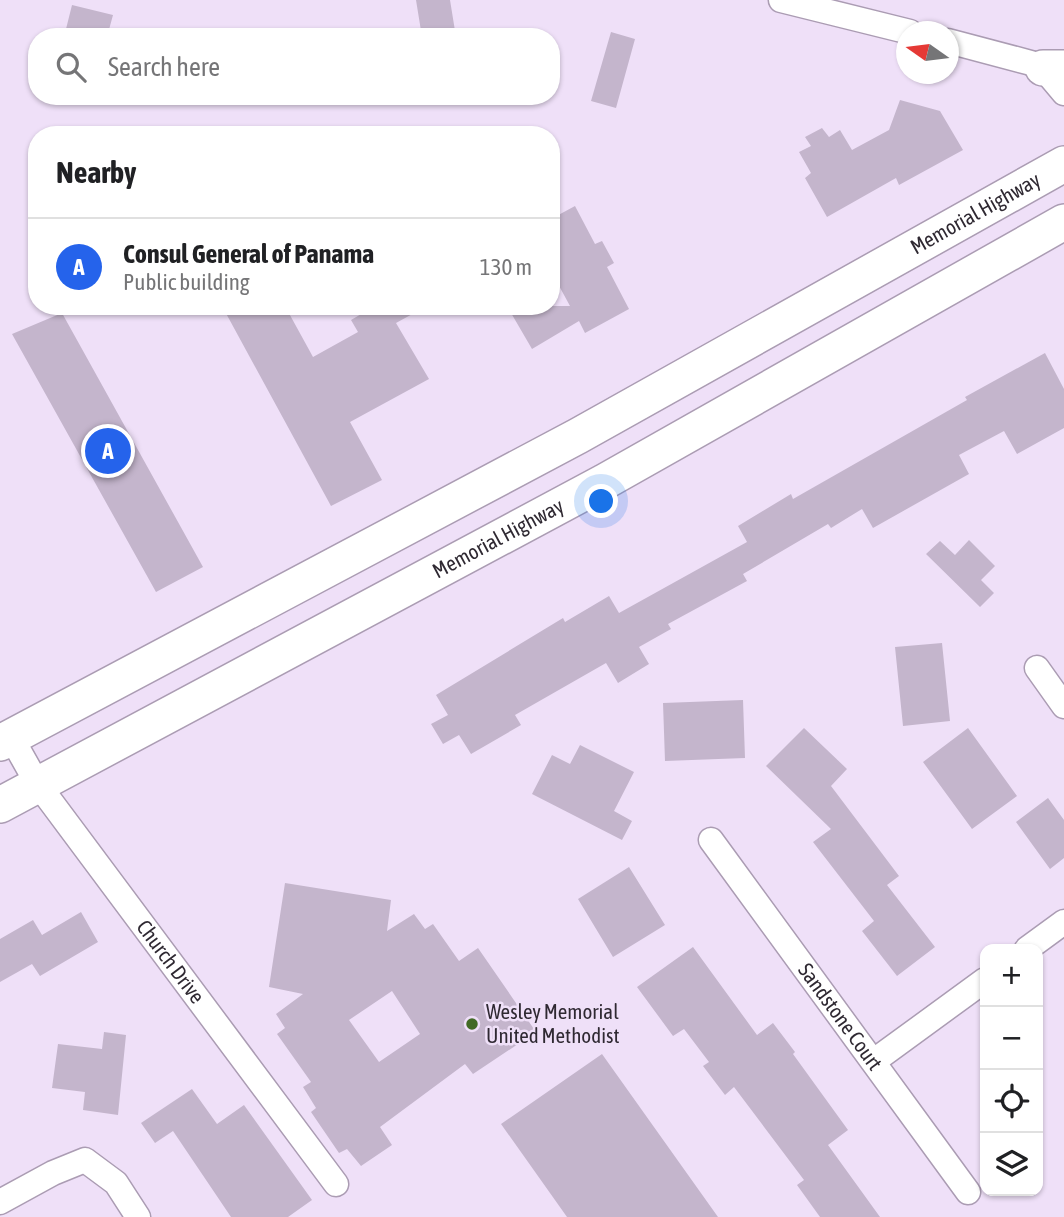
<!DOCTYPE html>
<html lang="en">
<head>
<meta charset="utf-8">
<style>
  :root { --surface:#fff; --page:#f6f6f6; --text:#202124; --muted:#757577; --line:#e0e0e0; --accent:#2563eb }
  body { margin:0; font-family:"Asap Condensed",sans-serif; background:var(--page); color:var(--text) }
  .controls { position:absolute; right:21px; bottom:21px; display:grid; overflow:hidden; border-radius:14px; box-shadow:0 2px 5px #0004 }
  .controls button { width:63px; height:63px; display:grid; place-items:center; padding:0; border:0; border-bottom:2px solid var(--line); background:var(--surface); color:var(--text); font:35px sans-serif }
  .compass { position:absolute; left:896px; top:21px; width:63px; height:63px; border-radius:50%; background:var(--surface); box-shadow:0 2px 5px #0004; rotate:284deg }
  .you { position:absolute; left:602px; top:502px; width:24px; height:24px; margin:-18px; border:5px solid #fff; border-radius:50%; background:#1a73e8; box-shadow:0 0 0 10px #1a73e833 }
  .badge { display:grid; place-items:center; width:46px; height:46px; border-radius:50%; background:var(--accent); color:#fff; font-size:23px; font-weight:700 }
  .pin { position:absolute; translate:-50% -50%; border:4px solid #fff; box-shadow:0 2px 7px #0006 }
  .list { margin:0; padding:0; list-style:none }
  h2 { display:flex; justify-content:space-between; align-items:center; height:91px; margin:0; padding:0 28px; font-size:30px }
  h2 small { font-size:23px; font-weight:400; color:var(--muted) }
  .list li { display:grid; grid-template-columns:46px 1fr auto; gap:21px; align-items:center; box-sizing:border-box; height:98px; padding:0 28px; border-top:2px solid var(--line) }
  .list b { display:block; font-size:26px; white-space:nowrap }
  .list p { margin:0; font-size:23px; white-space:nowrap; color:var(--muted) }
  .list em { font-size:23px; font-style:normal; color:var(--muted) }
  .icon { flex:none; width:38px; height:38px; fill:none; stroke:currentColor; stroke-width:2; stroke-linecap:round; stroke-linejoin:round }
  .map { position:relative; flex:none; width:1064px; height:1217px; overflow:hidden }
  .search { position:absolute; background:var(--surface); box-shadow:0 2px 5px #0004; left:28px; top:28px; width:532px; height:77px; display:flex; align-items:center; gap:18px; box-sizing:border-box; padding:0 24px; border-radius:28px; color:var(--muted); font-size:26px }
  .panel { position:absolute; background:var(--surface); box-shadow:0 2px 5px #0004; left:28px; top:126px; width:532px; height:189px; border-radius:28px }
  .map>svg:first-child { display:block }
  .building { fill:#c4b5cc; fill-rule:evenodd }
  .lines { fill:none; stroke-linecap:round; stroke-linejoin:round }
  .street-casing { stroke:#ab9cb3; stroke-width:27 }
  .secondary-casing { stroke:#ab9cb3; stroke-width:38 }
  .street { stroke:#fff; stroke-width:24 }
  .secondary { stroke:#fff; stroke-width:35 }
  .poi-dot { fill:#426a25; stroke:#efe0f8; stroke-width:2.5 }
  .labels { text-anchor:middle; stroke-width:5; stroke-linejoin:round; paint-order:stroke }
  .street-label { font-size:21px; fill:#2f2932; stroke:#efe0f8 }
  .poi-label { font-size:21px; fill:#2f2932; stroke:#efe0f8; text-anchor:start }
</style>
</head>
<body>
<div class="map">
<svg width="1064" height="1217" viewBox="0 0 1064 1217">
  <rect width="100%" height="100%" fill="#efe0f8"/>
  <path class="building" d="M416 0H450L456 37H422Z
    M72 5 113 15 107 37H64Z
    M611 32 635 39 616 108 591 101Z
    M900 100 940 111 963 150 899 185 896 178 827 217 805 178 811 173 799 152 811 146 805 137 822 128 829 137 840 130 852 150 889 130Z
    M575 206 595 244 602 241 614 263 607 267 629 309 585 333 579 321 532 349 507 306H570L551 271V219Z
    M222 306H285L313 357 358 332 351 320 375 306H427L396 323 429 379 350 422 382 480 331 506Z
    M62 313 203 567 156 592 12 334Z
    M1045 353 1064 389V428L1017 454 1004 431 959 455 969 474 873 528 862 509 831 528 828 524 743 574 747 581 668 624 671 629 639 647 649 664 618 683 606 663 515 715 521 725 471 754 459 735 443 744 431 724 448 715 436 695 563 618 565 622 609 596 619 613 747 542 738 526 791 494 793 499 967 400 965 397Z
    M969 540 995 566 981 580 994 593 980 607 926 554 940 541 955 555Z
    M942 643 950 721 903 726 895 647Z
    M743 700 745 758 665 761 663 703Z
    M804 728 847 769 831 786 899 876 887 885 935 947 897 976 862 931 874 921 813 842 831 829 766 766Z
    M968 728 1017 796 972 829 923 762Z
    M580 745 634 772 614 811 632 821 622 840 532 794 552 755 570 764Z
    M1048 798 1064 820V858L1050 869 1016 822Z
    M629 867 665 925 613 957 578 899Z
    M285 883 391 900 387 931 414 914 425 929 433 924 459 961 478 948 536 1032 473 1074 465 1064 380 1127 392 1145 361 1166 347 1149 339 1153 311 1112 316 1108 303 1087 311 1082 277 1034 285 1028 276 1014 303 994 269 987ZM392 991 420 1034 379 1062 349 1020Z
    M81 912 98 942 40 976 32 964 0 982V939L33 920 42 935Z
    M693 947 757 1035 773 1023 795 1052 793 1054 848 1130 828 1145 880 1217H820L797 1185 804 1180 734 1087 725 1095 703 1066 709 1062 684 1029 673 1036 637 987Z
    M104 1032 126 1035 118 1115 83 1110 85 1092 52 1088 58 1044 102 1049Z
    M602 1054 718 1217H567L501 1124Z
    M192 1089 217 1124 244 1105 312 1200 288 1217H231L173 1131 155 1143 141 1123Z"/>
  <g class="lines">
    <defs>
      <g id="street">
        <path d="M781 0 910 32"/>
        <path d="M948 41 1031 63 1043 68 1064 93"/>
        <path d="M1037 668 1064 706"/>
        <path id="s1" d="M11 737 37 783 336 1184"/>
        <path id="s2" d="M711 840 968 1192"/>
        <path d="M1027 949 1064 922"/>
        <path d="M874 1061 985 980"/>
        <path d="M0 1202 53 1173 85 1160 116 1183 138 1217"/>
      </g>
      <g id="secondary">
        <path d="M1043 68H1064"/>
        <path id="s3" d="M0 743 578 436 1064 164"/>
        <path id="s4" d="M0 805 604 482 1064 222"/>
      </g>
    </defs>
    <use href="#street" class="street-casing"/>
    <use href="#secondary" class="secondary-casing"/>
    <use href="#street" class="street"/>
    <use href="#secondary" class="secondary"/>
  </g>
  <circle class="poi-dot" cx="472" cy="1024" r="7"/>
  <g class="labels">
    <g class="street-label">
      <text dy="7" stroke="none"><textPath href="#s3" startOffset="1110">Memorial Highway</textPath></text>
      <text dy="7" stroke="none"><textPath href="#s4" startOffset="565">Memorial Highway</textPath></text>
      <text dy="7" stroke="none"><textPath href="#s1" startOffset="276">Church Drive</textPath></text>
      <text dy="7" stroke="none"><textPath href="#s2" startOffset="219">Sandstone Court</textPath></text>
    </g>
    <g class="poi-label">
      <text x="486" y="1019">Wesley Memorial<tspan x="486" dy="24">United Methodist</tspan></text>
    </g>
  </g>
</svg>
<div class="controls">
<button>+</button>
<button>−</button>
<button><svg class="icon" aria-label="locate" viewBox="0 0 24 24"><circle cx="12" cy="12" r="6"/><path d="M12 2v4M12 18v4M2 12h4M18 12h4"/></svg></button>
<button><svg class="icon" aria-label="layers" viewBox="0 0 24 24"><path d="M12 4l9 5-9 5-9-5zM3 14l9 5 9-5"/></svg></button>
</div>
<svg class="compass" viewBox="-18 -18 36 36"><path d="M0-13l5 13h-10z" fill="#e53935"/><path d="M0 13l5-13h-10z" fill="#757577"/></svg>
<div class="you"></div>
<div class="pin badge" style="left:108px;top:451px">A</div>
<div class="search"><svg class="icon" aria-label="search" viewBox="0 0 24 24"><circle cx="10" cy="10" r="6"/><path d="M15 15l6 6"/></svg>Search here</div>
<section class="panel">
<h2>Nearby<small></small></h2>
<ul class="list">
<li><span class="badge">A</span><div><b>Consul General of Panama</b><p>Public building</p></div><em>130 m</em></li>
</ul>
</section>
</div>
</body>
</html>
